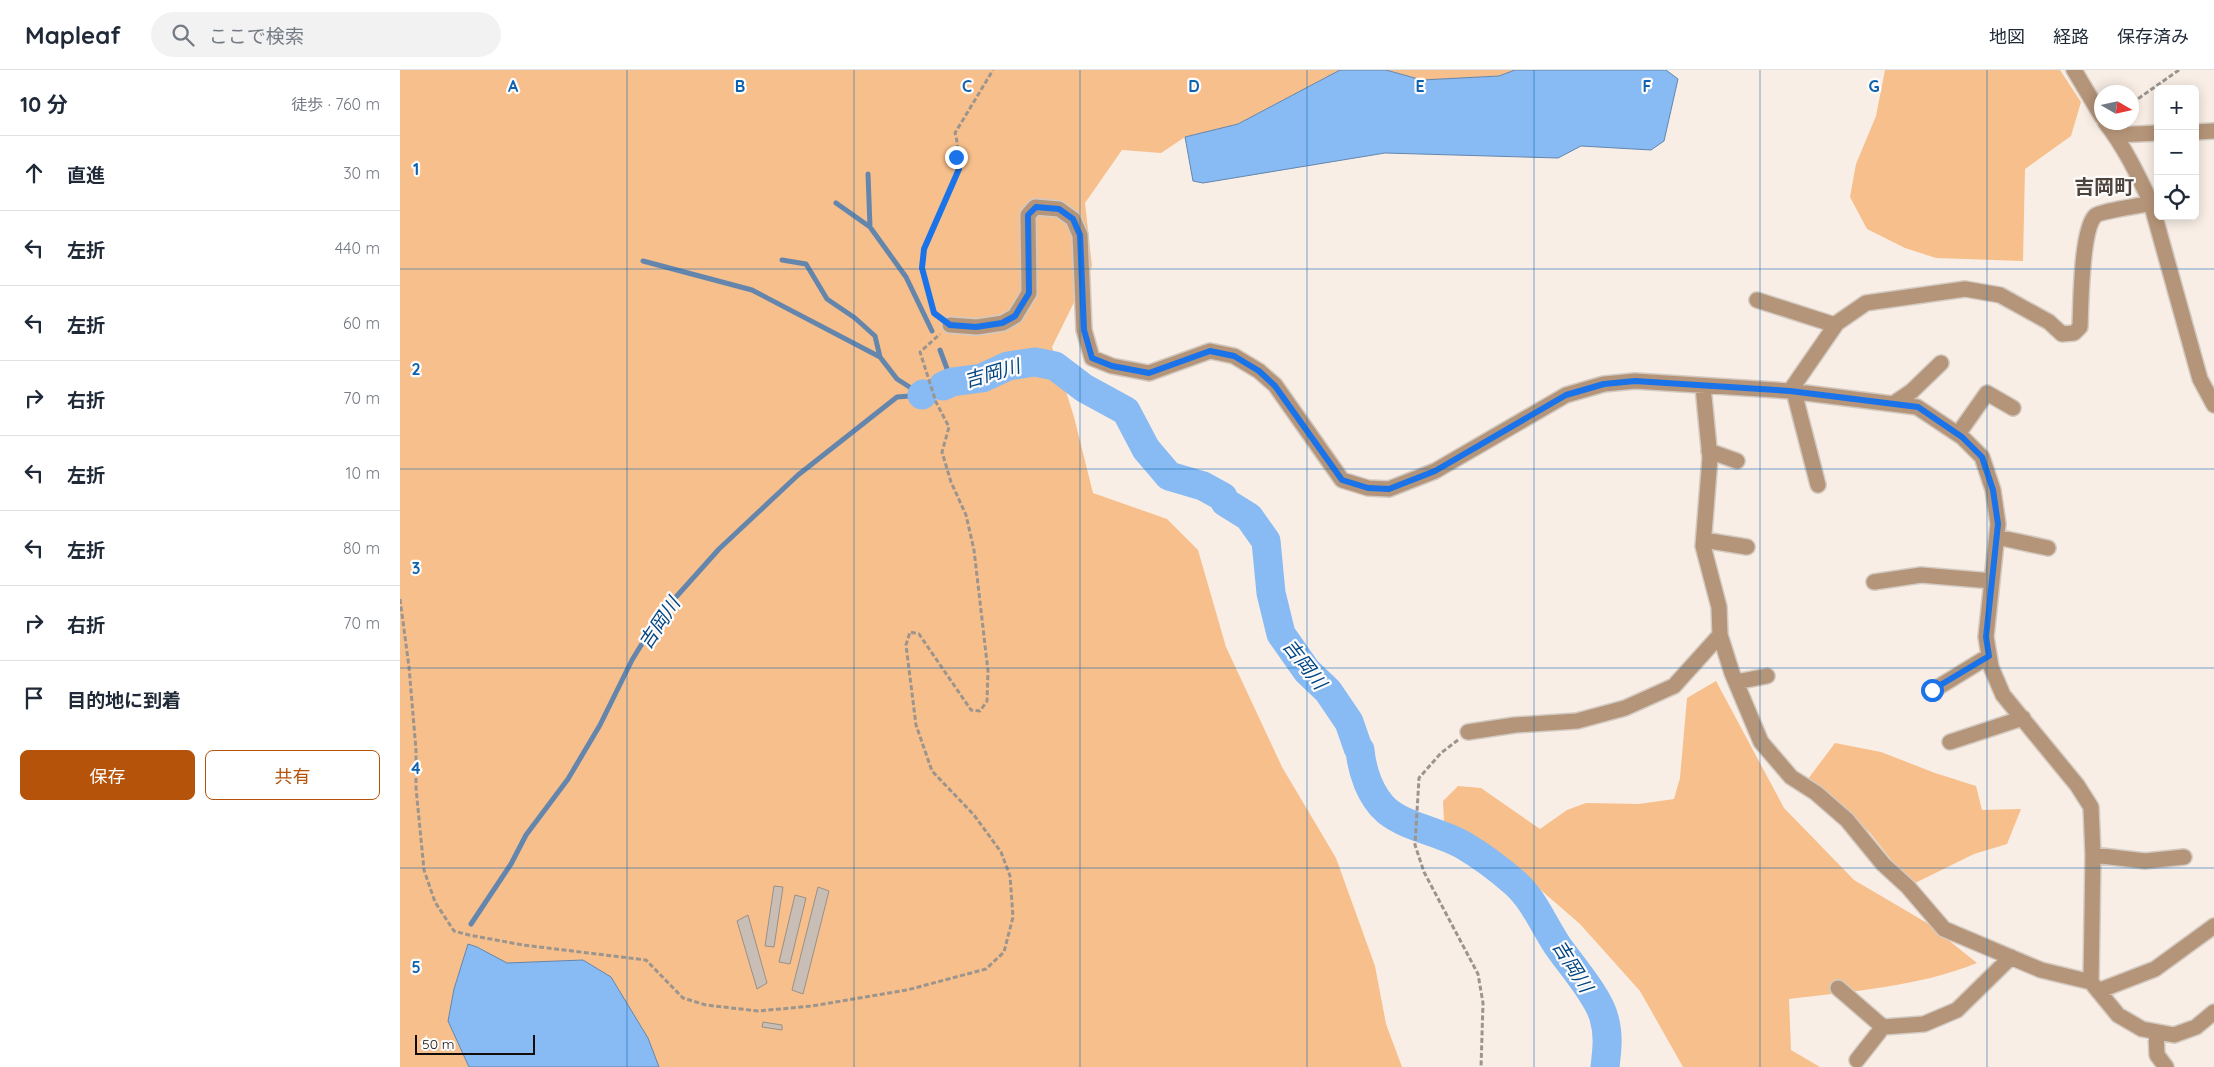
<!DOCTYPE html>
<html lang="ja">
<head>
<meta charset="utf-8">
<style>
  :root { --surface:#fff; --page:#f2f2f3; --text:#1f2937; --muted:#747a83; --line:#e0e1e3; --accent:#b45309 }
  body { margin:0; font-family:Quicksand,"Noto Sans JP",sans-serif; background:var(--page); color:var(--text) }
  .controls { position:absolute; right:15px; top:15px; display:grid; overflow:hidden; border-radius:8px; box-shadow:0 2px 12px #0003 }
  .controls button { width:45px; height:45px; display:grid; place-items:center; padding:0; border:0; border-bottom:1px solid var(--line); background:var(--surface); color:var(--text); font:25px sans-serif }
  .compass { position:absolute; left:1694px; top:15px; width:45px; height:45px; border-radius:50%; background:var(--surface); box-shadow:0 2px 12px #0003; rotate:99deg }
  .scale { position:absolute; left:15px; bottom:12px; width:120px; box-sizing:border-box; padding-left:5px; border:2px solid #100d0a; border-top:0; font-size:14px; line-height:18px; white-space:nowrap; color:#100d0a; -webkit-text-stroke:4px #fefcfb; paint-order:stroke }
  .stop { position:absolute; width:15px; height:15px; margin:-11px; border:4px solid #1a73e8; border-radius:50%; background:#fff }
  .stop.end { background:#1a73e8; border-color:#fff; box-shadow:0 1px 5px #0008 }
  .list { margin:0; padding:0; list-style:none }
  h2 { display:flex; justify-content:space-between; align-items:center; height:65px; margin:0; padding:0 20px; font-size:21px }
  h2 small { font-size:16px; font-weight:400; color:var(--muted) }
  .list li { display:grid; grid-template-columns:32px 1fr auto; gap:15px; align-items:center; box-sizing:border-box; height:75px; padding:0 20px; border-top:1px solid var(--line) }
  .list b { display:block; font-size:19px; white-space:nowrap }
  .list em { font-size:16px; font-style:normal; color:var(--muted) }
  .actions { display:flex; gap:10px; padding:15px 20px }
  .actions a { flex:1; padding:11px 0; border:1px solid var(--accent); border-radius:8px; text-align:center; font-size:18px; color:var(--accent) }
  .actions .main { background:var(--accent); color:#fff }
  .icon { flex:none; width:28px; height:28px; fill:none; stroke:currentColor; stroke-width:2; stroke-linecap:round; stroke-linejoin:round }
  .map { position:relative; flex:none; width:1814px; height:997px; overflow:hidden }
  header { display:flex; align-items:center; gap:30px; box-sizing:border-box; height:70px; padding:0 25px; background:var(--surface); border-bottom:1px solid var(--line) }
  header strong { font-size:24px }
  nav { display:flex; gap:28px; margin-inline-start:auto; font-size:18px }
  .search { width:350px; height:45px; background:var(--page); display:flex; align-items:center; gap:12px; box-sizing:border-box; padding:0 18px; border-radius:28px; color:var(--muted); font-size:19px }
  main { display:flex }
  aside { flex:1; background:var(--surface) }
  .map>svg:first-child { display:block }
  .green { fill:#f7bf8b }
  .water { fill:#88baf3; stroke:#6486ad }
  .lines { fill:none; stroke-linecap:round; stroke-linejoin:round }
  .stream { stroke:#6486ad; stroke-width:5 }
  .river { stroke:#88baf3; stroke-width:29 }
  .building { fill:#c8beb6; stroke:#999088 }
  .minor-casing { stroke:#d3cac2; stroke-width:18 }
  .path { stroke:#9c958e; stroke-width:3; stroke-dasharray:5 2.5; stroke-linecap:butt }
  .minor { stroke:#b59579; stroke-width:15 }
  .route { stroke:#1a73e8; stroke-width:6 }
  .grid { fill:none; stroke:#0c62b0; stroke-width:1; stroke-opacity:0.55 }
  .labels { text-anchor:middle; stroke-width:4.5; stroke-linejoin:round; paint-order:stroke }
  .water-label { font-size:19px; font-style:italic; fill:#004685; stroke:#fefcfb }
  .quarter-label { font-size:20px; font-weight:bold; fill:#4b433c; stroke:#fefcfb }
  .grid-label { font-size:16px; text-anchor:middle; font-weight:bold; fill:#0c62b0; stroke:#fefcfb; stroke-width:4.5; stroke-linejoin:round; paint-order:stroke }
</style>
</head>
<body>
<header>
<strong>Mapleaf</strong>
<div class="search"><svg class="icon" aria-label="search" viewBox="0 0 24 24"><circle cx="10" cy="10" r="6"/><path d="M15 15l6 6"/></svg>ここで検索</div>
<nav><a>地図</a><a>経路</a><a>保存済み</a></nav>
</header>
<main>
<aside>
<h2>10 分<small>徒歩 · 760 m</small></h2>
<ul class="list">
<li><svg class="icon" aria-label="ahead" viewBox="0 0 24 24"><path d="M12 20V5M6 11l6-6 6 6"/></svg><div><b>直進</b></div><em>30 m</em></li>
<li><svg class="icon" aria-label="left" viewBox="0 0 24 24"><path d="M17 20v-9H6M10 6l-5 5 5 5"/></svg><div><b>左折</b></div><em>440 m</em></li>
<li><svg class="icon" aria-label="left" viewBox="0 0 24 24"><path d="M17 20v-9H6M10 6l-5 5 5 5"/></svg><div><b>左折</b></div><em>60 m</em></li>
<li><svg class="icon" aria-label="right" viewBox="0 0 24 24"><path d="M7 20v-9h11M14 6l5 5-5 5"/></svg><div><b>右折</b></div><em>70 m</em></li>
<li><svg class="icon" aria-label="left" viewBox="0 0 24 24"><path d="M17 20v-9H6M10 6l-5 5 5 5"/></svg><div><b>左折</b></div><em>10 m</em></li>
<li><svg class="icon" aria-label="left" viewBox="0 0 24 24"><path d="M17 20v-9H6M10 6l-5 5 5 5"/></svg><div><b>左折</b></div><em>80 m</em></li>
<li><svg class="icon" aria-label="right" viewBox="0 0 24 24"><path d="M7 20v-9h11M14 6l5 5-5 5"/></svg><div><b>右折</b></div><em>70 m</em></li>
<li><svg class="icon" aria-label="arrive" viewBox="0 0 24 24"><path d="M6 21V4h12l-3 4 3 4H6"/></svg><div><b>目的地に到着</b></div></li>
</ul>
<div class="actions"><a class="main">保存</a><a>共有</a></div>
</aside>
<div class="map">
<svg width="1814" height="997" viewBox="0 0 1814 997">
  <rect width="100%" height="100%" fill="#f8eee5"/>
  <path class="green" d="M0 0H940L838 54 785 67 761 83 722 80 685 133 692 196 652 277 674 347 693 423 767 449 798 480 826 577 882 697 936 788 975 896 986 954 1002 997H0Z
    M986 0H1115L1099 6 1022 10Z
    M1485 0H1660L1681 32 1671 66 1625 99 1623 191 1536 188 1505 178 1467 159 1450 127 1456 94 1476 46Z
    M1316 611 1384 738 1454 810 1527 853 1577 893C1518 917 1452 921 1389 929L1391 980 1420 997H1283L1240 921 1180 854 1121 803 1074 781 1044 752 1043 731 1058 716 1081 718 1140 759 1167 740 1186 733 1239 734 1274 729 1280 708 1287 628Z
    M1435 673 1481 682 1535 703 1576 716 1582 740 1621 739 1607 774 1574 784 1511 815 1471 764 1439 733 1408 709Z"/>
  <path class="water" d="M940 0H986L1022 10 1099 6 1115 0H1266L1278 9 1264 71 1251 80 1181 76 1158 88 985 83 803 113 793 111 785 67 838 54Z
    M68 874 77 877 107 893 183 890 211 907 248 968 259 997H69L48 951 54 919Z"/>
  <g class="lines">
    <path class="stream" d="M468 104 470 157
      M436 133 470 157 506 207 532 261
      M382 190 406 194 427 229 455 248 475 266 480 287
      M243 191 352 220 480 287 497 309 522 325
      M540 280 552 312
      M71 854 111 794 126 765 168 709 200 655 232 590 259 546 319 479 398 405 497 327 522 325"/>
    <path class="river" d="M543 316 552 312 582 308 608 296 635 292 655 296 684 318 726 341 746 379 769 406 803 416 823 427 825 432 849 447 866 471 871 523 881 564 907 601 928 621 949 652 958 678 960 680C962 701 970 726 987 741 1008 758 1039 761 1063 775 1080 785 1099 799 1115 813 1134 830 1143 854 1157 875 1170 894 1199 927 1204 948 1209 965 1207 980 1205 997
      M522 325 523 324"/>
  </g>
  <path class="building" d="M374 816 383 817 374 877 365 876Z
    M418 817 429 821 403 924 392 920Z
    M395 825 406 828 390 894 379 892Z
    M348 845 367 913 357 919 337 851Z
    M363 952 382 955V960L362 957Z"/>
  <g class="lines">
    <defs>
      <path id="minor" d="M1674 0 1702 47
        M1705 52C1724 76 1738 105 1751 133L1800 309 1814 335
        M1795 62 1814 61
        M1715 65 1758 63
        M1357 230 1435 255
        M550 255 577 257 603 253 615 246 629 223 628 145 635 137 659 139 673 149 680 165 684 260 692 288 712 296 749 303 810 281 834 286 859 301 875 315 942 410 968 418 989 419 1035 401 1166 325 1204 314 1235 311 1390 321 1517 337 1562 367 1582 387 1593 420 1598 454 1586 567 1591 597 1603 625 1677 715 1691 737 1693 785 1691 912 1718 945 1742 959 1774 965 1796 957 1814 942
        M1303 317 1310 388 1303 476 1319 537 1320 565 1332 603 1361 672 1391 707 1416 723 1447 750 1483 794 1508 817 1544 859 1641 900 1691 912
        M1390 321 1437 253 1466 233 1565 219 1600 225 1649 252 1662 264 1674 263 1680 257C1681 234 1681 161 1695 146 1700 141 1740 136 1751 133
        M1394 322 1418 415
        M1493 334 1512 321 1541 293
        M1558 364 1587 323 1613 338
        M1309 381 1337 391
        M1597 467 1648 478
        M1304 470 1347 477
        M1474 512 1521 505 1592 511
        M1336 612 1367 606
        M1532 621 1589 586
        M1068 662 1115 655 1177 651 1225 638 1274 616 1320 565
        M1550 672 1623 648
        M1693 785 1745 791 1784 787
        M1438 918 1483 957
        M1698 921 1755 899 1814 856
        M1756 962 1757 985 1766 997
        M1457 990 1483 957 1524 954 1557 940 1611 887"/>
    </defs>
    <use href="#minor" class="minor-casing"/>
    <path class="path" d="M1732 33 1779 0
      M540 248 534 243 522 198 524 179 559 99C557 87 559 76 555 63L593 0
      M0 529 9 597 16 680V718L24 800 35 832 54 861 69 865 123 875 246 890 283 928 306 935 358 941 412 936 507 920 586 899 604 882 613 847 610 806 601 782 574 745 532 701 516 655 506 575 510 562 519 564 571 640 580 641 587 631 588 601 574 480 566 445 551 412 542 382 549 357 536 332 520 282 540 264
      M1058 670 1041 683 1019 708 1015 775 1024 802 1078 904 1083 933 1081 997"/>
    <use href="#minor" class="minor"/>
  </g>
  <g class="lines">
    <path class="route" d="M556 87 559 99 524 179 522 198 534 243 550 255 576 257 602 253 615 246 629 223 628 145 636 137 659 139 673 149 680 165 684 260 692 288 712 296 749 303 810 281 834 286 859 301 875 316 942 410 968 418 989 419 1035 401 1166 325 1204 314 1235 311 1390 321 1518 337 1562 367 1582 387 1593 420 1598 454 1586 567 1589 586 1532 620"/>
  </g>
  <path class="grid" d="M227 0V997M454 0V997M680 0V997M907 0V997M1134 0V997M1360 0V997M1587 0V997M0 199H1814M0 399H1814M0 598H1814M0 798H1814"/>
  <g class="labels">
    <g class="water-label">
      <text transform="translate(592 303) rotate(-16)" y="7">吉岡川</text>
      <text transform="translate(259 553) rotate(-56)" y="7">吉岡川</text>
      <text transform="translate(905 594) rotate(52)" y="7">吉岡川</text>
      <text transform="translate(1173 896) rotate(58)" y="7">吉岡川</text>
    </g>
    <g class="quarter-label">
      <text x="1704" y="124">吉岡町</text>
    </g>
  </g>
  <g class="grid-label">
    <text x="113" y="22">A</text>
    <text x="340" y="22">B</text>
    <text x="567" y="22">C</text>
    <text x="794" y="22">D</text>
    <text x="1020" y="22">E</text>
    <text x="1247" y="22">F</text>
    <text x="1474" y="22">G</text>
    <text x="16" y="105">1</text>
    <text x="16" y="305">2</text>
    <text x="16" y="504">3</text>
    <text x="16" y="704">4</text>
    <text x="16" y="903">5</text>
  </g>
</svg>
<div class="controls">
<button>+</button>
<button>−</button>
<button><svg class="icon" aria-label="locate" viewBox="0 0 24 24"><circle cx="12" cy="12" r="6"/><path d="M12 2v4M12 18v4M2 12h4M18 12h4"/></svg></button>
</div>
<svg class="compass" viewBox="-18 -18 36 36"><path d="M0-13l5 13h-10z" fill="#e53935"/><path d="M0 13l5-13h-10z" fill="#747a83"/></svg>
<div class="scale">50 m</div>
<div class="stop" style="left:1532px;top:620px"></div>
<div class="stop end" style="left:556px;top:87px"></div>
</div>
</main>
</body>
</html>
